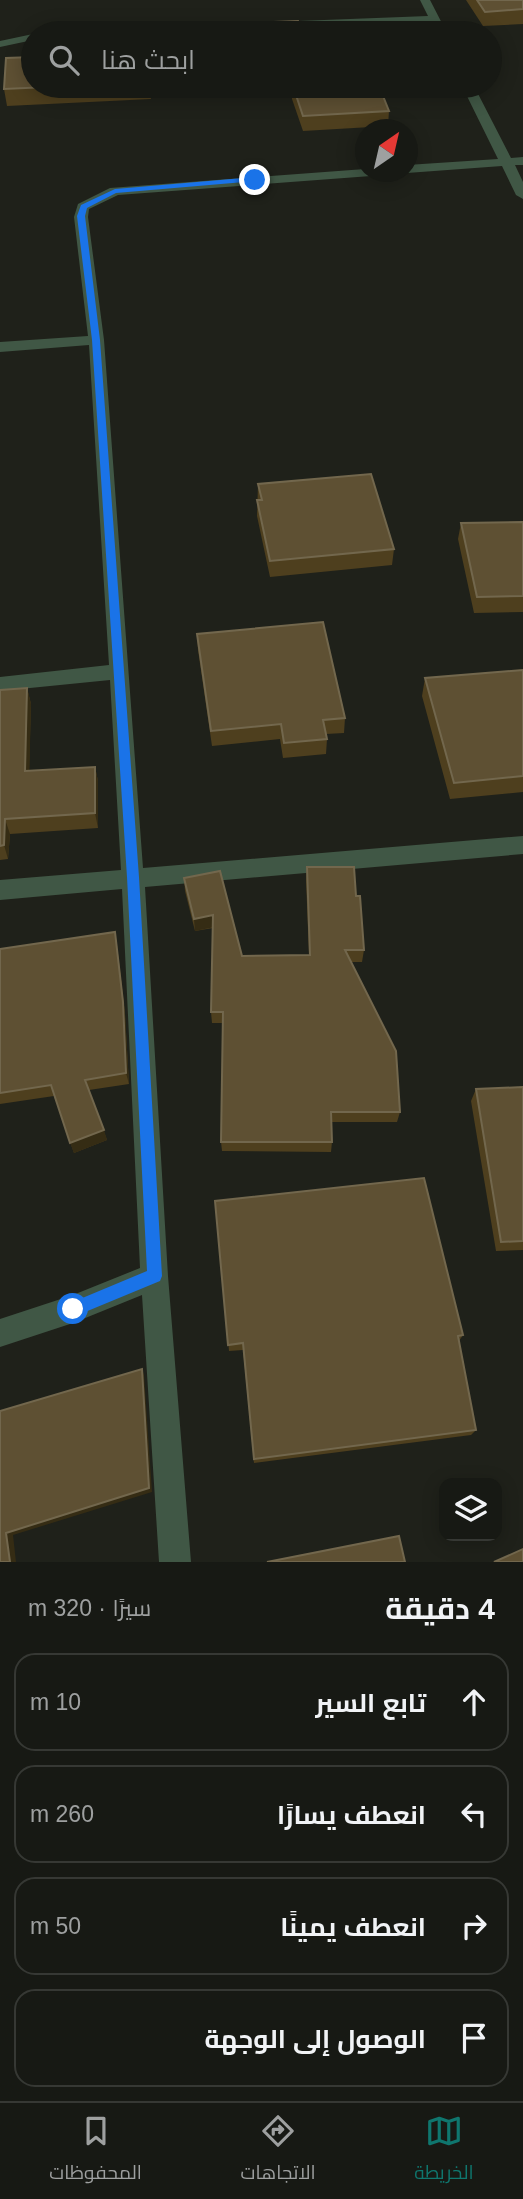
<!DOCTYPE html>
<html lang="ar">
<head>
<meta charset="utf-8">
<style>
  :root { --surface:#171914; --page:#242622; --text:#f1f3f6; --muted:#9ea0a0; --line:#363834; --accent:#0f766e }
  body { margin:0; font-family:Arial,Cairo,sans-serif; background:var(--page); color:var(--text); direction:rtl }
  .controls { position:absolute; right:21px; bottom:21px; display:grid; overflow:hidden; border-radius:14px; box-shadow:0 4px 18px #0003 }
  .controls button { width:63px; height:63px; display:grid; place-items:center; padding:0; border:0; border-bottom:2px solid var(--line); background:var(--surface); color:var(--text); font:35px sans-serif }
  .compass { position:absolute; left:355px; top:119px; width:63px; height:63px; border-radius:50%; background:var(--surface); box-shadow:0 4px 18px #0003; rotate:34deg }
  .stop { position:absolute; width:21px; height:21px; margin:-16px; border:5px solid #1a73e8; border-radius:50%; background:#fff }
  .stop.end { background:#1a73e8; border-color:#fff; box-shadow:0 2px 7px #0008 }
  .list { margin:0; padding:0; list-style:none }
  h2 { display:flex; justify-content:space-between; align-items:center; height:91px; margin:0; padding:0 28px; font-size:30px }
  h2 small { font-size:23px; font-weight:400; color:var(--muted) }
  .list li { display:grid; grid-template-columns:46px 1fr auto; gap:21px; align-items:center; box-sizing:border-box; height:98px; margin:0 14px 14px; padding:0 14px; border:2px solid var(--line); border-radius:21px }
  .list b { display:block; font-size:26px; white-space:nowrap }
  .list em { font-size:23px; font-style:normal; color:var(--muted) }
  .icon { flex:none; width:38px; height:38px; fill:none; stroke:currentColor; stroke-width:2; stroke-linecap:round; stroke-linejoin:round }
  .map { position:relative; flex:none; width:523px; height:1562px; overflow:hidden; direction:ltr }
  .search { position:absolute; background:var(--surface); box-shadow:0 4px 18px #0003; left:21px; right:21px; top:21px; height:77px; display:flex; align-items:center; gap:18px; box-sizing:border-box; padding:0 24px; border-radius:38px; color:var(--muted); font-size:26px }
  .sheet { height:539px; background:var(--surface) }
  nav { display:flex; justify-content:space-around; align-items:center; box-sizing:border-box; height:98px; border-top:2px solid var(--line); background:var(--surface); font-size:19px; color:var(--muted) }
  nav a { display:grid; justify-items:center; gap:4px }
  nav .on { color:var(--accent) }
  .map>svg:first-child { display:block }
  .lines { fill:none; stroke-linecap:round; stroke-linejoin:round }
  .street { fill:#405745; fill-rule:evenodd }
  .wall { fill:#4e3f1e }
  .shaded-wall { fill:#352c14 }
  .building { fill:#5e5033; stroke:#72674d; stroke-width:2 }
  .route { fill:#1a73e8 }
</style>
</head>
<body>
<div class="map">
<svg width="523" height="1562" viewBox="0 0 523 1562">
  <rect width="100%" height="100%" fill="#1f211a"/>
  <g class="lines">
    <path class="street" d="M420 0H430L447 33H437L431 22 272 28 266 25 272 22 428 16Z
      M146 27 152 30 150 32 65 33 71 30Z
      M33 34V40L0 47V41Z
      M462 86H474L511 158 523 157V165H515L523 182V199L516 195 502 166 407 173 402 172H407V165L498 159Z
      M365 169V172H377L371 176 118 195 89 209 88 217 104 340 143 868 523 836V854L145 887 168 1276 191 1562H159L142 1295 73 1323 0 1347V1319L73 1295 140 1268 122 889 0 900V880L121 870 110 680 0 691V677L109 665 89 345 0 352V342L88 336 74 217 78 204 110 188Z"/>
  </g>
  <path class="wall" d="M466 0H523V24L483 26Z
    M33 86H379L389 111 388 126 303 131 292 99V86L150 93 151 99 7 106 4 89Z
    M258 484 394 549 392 565 270 577 257 516Z
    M523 522V612L474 613 458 539 461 523Z
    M197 634 345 718 344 733 326 734 327 739 326 754 283 758 280 739 212 746 198 650Z
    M523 670V792L450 799 422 696 425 678Z
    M27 688 31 704 29 771 95 767 98 781V828L10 834 8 859 0 860V690Z
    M307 867 356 896 364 950 362 962H351L400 1112 397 1122H331L332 1142 331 1152 222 1151 221 1142 223 1023H212L211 1012 213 928 195 931 185 891 184 878 242 956 309 955 306 880Z
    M117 945 125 1014 129 1084 89 1090 107 1140 74 1153 54 1096 0 1104V949Z
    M523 1087V1250L496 1251 471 1101 476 1089Z
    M215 1201 463 1335 459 1341 476 1430 471 1435 254 1463 243 1350 229 1351Z"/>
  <path class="shaded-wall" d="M27 688 31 704 29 786 25 771Z
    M95 767 98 781V828L95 813Z
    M5 819 10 834 8 859 4 845Z
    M213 915 214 927 195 931 194 919Z
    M115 932 117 945 125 1014 129 1084 126 1073Z
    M104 1130 107 1140 74 1153 70 1143Z
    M142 1369 144 1375 152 1492 13 1535 16 1562H10L6 1533Z"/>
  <path class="building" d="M477 0H523V9L485 12Z
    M298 21 301 33H117L116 28Z
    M33 57V86H71L4 89 6 58Z
    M293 86H379L389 111 303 116Z
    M371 474 394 549 270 561 257 500H262L258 484Z
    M523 522V596L477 597 461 523Z
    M323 622 345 718 323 720 327 739 284 743 281 724 211 731 197 634Z
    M523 670V776L454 783 425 678Z
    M27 688 25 771 95 767V813L5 819 4 845 0 846V690Z
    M307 867H354L356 896H360L364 950H345L396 1051 400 1112H331L332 1142H221L223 1012H211L213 915 194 919 184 878 220 871 242 956 310 955Z
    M115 932 123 1002 126 1073 85 1080 104 1130 70 1143 51 1085 0 1093V949Z
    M523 1087V1241L501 1242 476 1089Z
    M424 1178 463 1335 458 1336 476 1430 254 1459 243 1343 228 1345 215 1201Z
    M142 1369 149 1488 6 1533 10 1562H0V1411Z
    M399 1536 405 1562H267Z
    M523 1549V1562H494Z"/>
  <path class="route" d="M255 177 257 181 116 193 87 208 85 216 100 340 139 877 162 1276 160 1281 73 1317 68 1315 66 1309 68 1304 147 1271 127 877 92 340 77 216 81 205 115 189Z"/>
</svg>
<div class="controls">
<button><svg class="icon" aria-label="layers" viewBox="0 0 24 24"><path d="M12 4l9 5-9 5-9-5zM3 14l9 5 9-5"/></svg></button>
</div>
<svg class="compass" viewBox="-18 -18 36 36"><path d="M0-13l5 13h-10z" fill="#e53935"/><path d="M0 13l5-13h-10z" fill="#9ea0a0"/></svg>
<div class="stop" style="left:73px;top:1309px"></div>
<div class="stop end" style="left:255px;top:180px"></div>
<div class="search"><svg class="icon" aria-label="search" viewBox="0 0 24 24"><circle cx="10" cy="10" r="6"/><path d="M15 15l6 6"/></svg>ابحث هنا</div>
</div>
<section class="sheet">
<h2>4 دقيقة<small>سيرًا · 320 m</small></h2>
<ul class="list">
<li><svg class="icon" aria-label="ahead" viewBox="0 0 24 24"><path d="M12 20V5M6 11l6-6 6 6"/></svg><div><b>تابع السير</b></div><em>10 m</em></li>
<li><svg class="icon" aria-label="left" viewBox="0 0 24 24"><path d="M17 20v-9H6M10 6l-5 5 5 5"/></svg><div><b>انعطف يسارًا</b></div><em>260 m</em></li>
<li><svg class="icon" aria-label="right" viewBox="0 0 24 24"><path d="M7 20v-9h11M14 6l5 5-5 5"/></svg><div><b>انعطف يمينًا</b></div><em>50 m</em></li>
<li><svg class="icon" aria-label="arrive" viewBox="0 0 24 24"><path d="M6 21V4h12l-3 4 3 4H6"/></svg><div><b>الوصول إلى الوجهة</b></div></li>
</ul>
</section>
<nav>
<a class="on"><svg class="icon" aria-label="map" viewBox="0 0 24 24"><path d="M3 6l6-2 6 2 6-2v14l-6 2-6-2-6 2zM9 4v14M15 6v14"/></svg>الخريطة</a>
<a><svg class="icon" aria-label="directions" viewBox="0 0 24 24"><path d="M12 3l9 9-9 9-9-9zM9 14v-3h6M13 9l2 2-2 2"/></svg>الاتجاهات</a>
<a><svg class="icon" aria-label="saved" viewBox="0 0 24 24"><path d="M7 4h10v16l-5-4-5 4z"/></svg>المحفوظات</a>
</nav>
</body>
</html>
